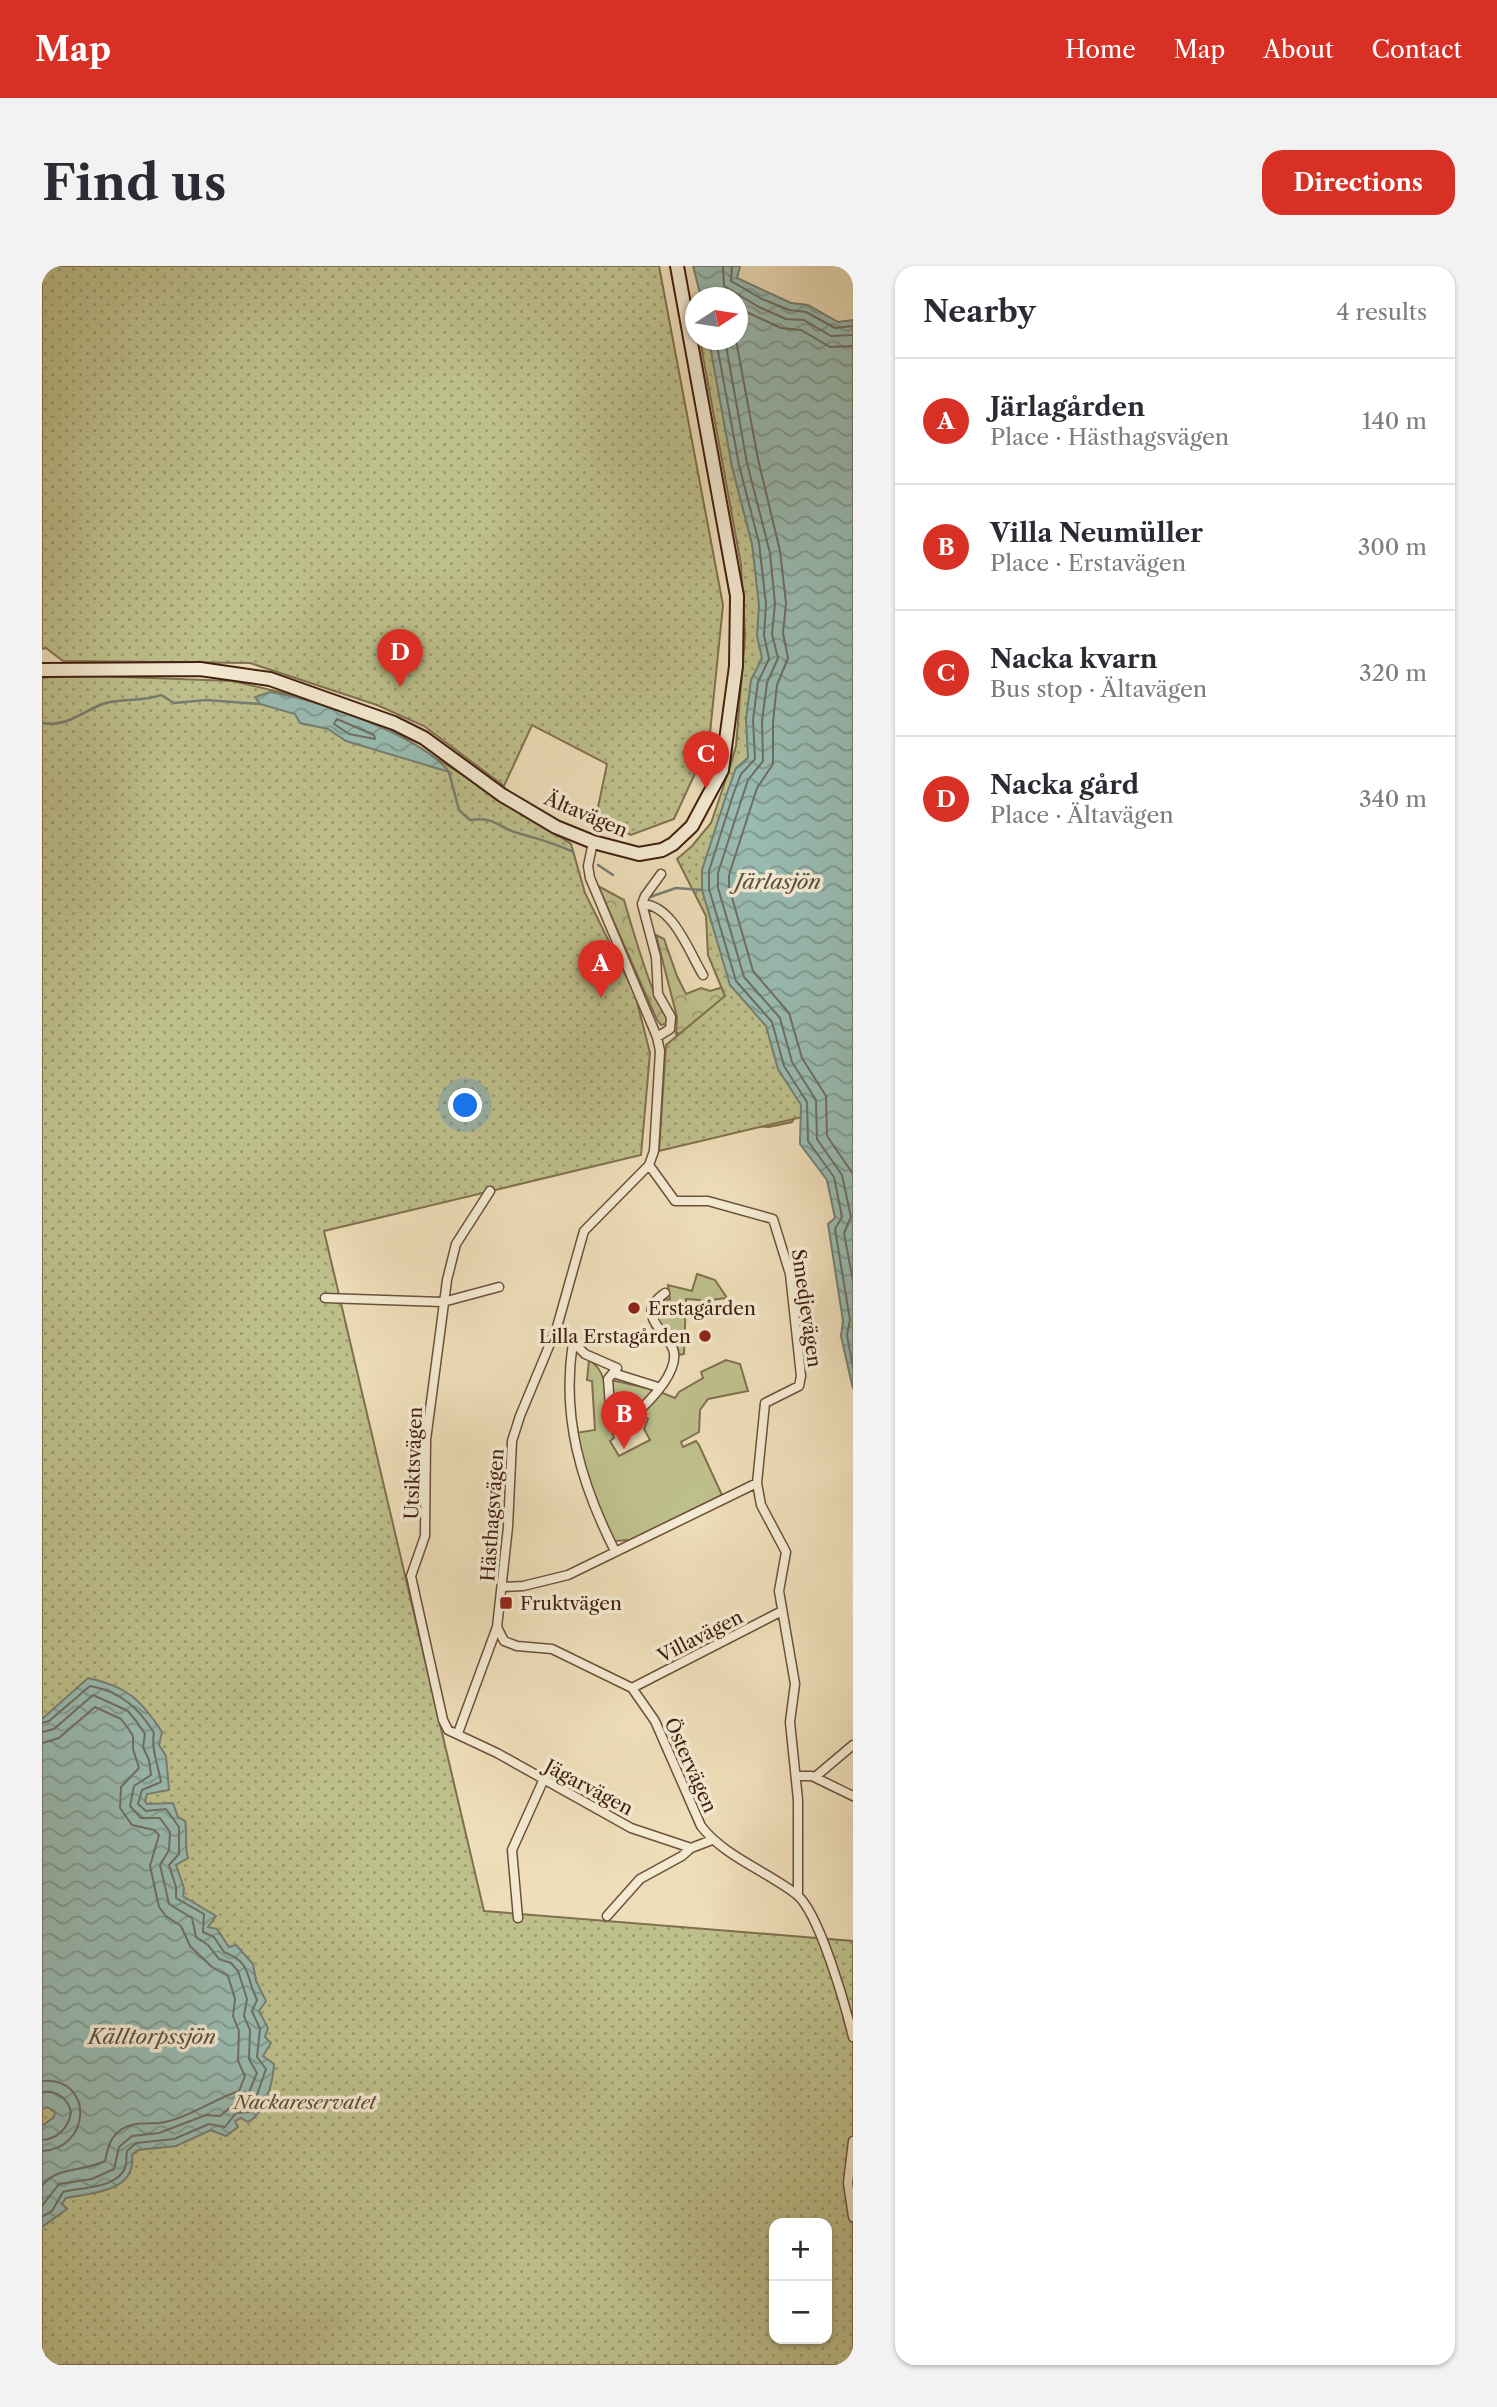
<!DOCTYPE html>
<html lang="en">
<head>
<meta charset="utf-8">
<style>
  :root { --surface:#fff; --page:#f2f2f3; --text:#2b2b33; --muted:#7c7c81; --line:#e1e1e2; --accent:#d93025 }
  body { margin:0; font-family:"Libre Caslon Text",serif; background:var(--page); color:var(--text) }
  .controls { position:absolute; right:21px; bottom:21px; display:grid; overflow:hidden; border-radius:14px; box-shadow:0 2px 5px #0004 }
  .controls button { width:63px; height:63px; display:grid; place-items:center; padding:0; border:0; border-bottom:2px solid var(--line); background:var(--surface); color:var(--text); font:35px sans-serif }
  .compass { position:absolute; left:643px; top:21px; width:63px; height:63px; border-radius:50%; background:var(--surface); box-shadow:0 2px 5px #0004; rotate:78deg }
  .you { position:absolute; left:424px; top:840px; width:24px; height:24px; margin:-18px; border:5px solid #fff; border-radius:50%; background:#1a73e8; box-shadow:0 0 0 10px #1a73e833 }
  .badge { display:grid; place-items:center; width:46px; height:46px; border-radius:50%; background:var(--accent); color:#fff; font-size:23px; font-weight:700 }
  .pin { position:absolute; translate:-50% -58px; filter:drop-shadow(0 2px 4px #0008) }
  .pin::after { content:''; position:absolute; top:37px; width:24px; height:21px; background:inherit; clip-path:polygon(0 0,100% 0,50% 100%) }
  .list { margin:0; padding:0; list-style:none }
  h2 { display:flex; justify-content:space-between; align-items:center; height:91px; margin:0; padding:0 28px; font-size:30px }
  h2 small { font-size:23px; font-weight:400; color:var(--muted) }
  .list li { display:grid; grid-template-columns:46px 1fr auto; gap:21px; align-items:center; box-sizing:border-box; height:126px; padding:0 28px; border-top:2px solid var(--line) }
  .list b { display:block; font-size:26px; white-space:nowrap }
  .list p { margin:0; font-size:23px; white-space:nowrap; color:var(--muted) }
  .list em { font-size:23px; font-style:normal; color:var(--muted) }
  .map { position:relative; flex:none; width:811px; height:2099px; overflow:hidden; border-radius:21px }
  header { display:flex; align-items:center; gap:42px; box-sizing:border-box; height:98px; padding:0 35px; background:var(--accent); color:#fff }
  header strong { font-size:33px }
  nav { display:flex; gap:38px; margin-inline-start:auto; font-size:24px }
  .intro { display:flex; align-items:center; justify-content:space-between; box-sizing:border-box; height:168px; padding:0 42px }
  h1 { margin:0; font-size:49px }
  .button { padding:18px 32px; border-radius:21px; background:var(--accent); color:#fff; font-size:24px; font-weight:700 }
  main { display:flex; gap:42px; padding:0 42px }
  aside { flex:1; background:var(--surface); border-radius:21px; box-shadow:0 2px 5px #0004 }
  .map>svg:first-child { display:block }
  .grass { fill:#bec08c; stroke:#80704e; stroke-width:2 }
  .forest { fill:url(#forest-crowns); stroke:#80704e; stroke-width:2 }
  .park { fill:url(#park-dots); stroke:#80704e; stroke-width:2; fill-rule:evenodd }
  .water { fill:url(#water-waves); stroke:#767e72; stroke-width:2 }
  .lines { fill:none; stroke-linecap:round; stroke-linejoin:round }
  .shore { stroke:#6e6e62; stroke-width:2 }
  .stream { stroke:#767e72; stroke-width:2.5 }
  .street-casing { stroke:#6d503b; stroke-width:11 }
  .secondary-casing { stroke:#422011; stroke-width:16 }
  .street { stroke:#f4ead2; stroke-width:8 }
  .secondary { stroke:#f4ead2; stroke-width:12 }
  .poi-dot { fill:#8f2418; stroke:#f4ead2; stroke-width:2.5 }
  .labels { text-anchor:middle; stroke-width:7; stroke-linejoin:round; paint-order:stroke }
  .street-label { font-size:19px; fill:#422011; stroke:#f4ead2 }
  .poi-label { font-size:19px; fill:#422011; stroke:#f4ead2; text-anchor:start }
  .park-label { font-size:19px; font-style:italic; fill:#614830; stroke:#f4ead2 }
  .water-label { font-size:21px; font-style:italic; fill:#5c4f42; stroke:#f4ead2 }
</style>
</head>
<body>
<header>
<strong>Map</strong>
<nav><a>Home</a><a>Map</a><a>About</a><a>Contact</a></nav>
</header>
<div class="intro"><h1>Find us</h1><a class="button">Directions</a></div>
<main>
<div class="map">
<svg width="811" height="2099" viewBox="0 0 811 2099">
  <defs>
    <pattern id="forest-crowns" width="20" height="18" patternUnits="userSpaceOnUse" patternTransform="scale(1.75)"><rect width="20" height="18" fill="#bec08c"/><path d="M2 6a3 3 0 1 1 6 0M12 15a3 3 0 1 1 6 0" fill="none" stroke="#9c9c71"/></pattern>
    <pattern id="park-dots" width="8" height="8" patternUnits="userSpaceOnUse" patternTransform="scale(1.75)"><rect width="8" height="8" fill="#bec08c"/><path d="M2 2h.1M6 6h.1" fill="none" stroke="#9c9c71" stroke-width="1.8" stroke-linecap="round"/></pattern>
    <pattern id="water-waves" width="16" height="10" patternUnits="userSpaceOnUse" patternTransform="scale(1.75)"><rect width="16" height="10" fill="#99bcb3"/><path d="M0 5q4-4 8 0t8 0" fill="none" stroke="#7e9890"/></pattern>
  </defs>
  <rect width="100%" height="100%" fill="#eedeb9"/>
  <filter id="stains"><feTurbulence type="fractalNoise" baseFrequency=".00286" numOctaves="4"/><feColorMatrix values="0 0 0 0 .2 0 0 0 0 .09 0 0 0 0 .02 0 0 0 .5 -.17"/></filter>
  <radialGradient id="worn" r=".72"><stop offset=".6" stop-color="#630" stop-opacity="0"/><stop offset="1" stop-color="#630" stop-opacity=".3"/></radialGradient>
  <path class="grass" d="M655 1008 673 1014 685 1032 661 1035 659 1045 658 1034 644 1033 642 1088 636 1089C632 1071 601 1055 619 1034L628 1033 626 1019 650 1025Z
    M547 1094C572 1109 562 1147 572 1172L568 1175 577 1190 608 1174 602 1163 606 1153 600 1149 618 1126 633 1132 637 1126 661 1112 659 1106 684 1094 698 1098 706 1125 666 1133 658 1144 657 1166 639 1176 641 1181 654 1175 657 1179 680 1229 588 1274 572 1275 545 1214 533 1167 553 1164 550 1115 545 1114Z
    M569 1114 609 1123V1127L589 1150 573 1153 570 1147Z"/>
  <path class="forest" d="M556 620 582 634C588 654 612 741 625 750L624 758 619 759 615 754Z
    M614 669 622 673 635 710 644 728 659 722 668 725 688 719 759 839 750 856 727 861 698 859 636 767 634 768 635 751Z"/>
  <path class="park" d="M0 0H617L681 339 667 477 632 553 589 569 554 551 565 498 490 459 462 520 382 460 335 439 208 397 21 395 4 382 0 383Z
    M696 48 760 851 617 885 624 779 683 730 666 689 664 650 635 593 650 580 669 557 686 507 694 480 703 370 699 299 658 74H696Z
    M27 409 191 415 275 435 350 464 529 578 543 627 593 728 608 787 599 889 282 965 442 1645 811 1675V2099H0V412ZM732 1957H785V2073H732Z"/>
  <path class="water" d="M651 0H698L695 12 749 37 766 39 796 56 811 54V1123L799 1070 801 1055 786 958 793 952 785 914 758 878 759 839 736 803 724 760 688 719 660 624V604L685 527 694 502 706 492 704 453 709 414 720 392 715 370 717 339 710 278 690 201 667 74H696V32L659 31Z
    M228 426C273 433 380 470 407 506L304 475 286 463 258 457 253 448 218 438 213 431Z
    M46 1412C85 1420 99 1434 120 1466L117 1479 124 1490 127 1524 105 1528 103 1535 105 1538 131 1537 136 1551 143 1555C146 1568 142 1579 146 1592L134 1599 142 1622 141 1630 174 1650 166 1661 175 1663 187 1681 194 1679 211 1698 214 1715 224 1735 217 1745 226 1762 223 1771 229 1777 221 1790 232 1798C231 1817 223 1847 206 1856L199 1852 193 1855 196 1861 184 1870 169 1864 134 1880 96 1884 90 1889C95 1926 49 1927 24 1932L20 1938 25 1943 0 1961V1860L12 1851 13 1846 5 1841 0 1843V1453Z"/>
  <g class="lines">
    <path class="shore" d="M681 0 682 20 717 41 744 53 762 54 789 70 811 69
      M690 0 689 15 720 33 747 44 764 46 793 62 811 60
      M696 42 739 62 759 64 788 81 811 80
      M674 74 697 199 717 277 724 338 722 369 727 393 716 416 711 454 713 493 699 508 691 529 667 605V623L694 715 730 756 742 800 765 836 766 875 792 911 800 951 793 963 808 1054 805 1069 811 1102
      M683 74 705 197 728 287 733 338 730 368 736 392 725 417 720 455 721 495 706 514 700 532 676 607V622L702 711 738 752 750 796 774 834 775 873 800 909 809 951 802 967 811 1015
      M694 74 716 193 738 285 744 337 741 367 746 392 735 419 731 456V498L715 522 687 609V621L711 705 747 747 760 792 784 830 785 870 811 908
      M295 453 332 469 333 473 307 468 292 458Z
      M0 1457 7 1455 48 1420C78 1425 97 1442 112 1467 109 1482 116 1499 119 1516L100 1524 96 1538 104 1545 124 1543 137 1561V1588L127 1599 134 1621V1632L162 1648 161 1666 172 1671 182 1686C210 1697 203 1709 215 1734L210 1745 218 1763 215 1791 224 1803 209 1846 194 1847 183 1861 167 1858 132 1873 94 1877 85 1885C84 1891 85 1897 83 1902 74 1923 39 1921 21 1926L10 1945 0 1951
      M0 1466 12 1463 51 1429 86 1445 95 1456 103 1468 101 1481 107 1494 109 1509 92 1520 88 1540 99 1552H118L128 1566 127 1584 118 1599 127 1638 150 1652 154 1671 166 1679 177 1693 189 1697 196 1705 205 1733 202 1750 208 1764 207 1793 215 1807 203 1836 191 1839 178 1850 164 1849 117 1867 90 1870 77 1881 72 1903 50 1913 17 1918 0 1940
      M0 1477 17 1472 53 1441 79 1453 86 1462 91 1470V1483L97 1502 79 1521 78 1542 90 1559 112 1564 117 1569 108 1600 117 1641 124 1650 139 1660 148 1680 170 1701 186 1710 193 1733 191 1750 197 1765 196 1795 203 1810 197 1825C172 1833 143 1854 117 1857 104 1858 91 1856 80 1863 67 1872 66 1882 63 1895 42 1906 14 1900 0 1920
      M0 1815C53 1811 49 1883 0 1885
      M0 1826C14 1824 26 1832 29 1846 27 1861 16 1873 0 1874"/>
    <path class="stream" d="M0 457C24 461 37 448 58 439 76 431 97 437 119 429L132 437 164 434 218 438
      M407 506 417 544 428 554C454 550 457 563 479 568 497 573 513 577 531 586
      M556 599 571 609
      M608 631 634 622 660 624"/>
    <defs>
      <path id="street" d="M600 638C631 639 647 686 661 709
        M615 771 628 763 629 751 616 728 614 691 600 638 603 630 619 608
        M607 899 633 935H666L731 953 748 1008 759 1110 757 1120 723 1137 715 1217 719 1239 744 1286 737 1325 753 1418 748 1456 756 1534V1629
        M448 925 414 978 405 1014 384 1174 383 1270 369 1310 401 1454 406 1464 455 1487 589 1562 649 1582 670 1574
        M283 1032 401 1036 457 1021
        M512 1067 531 1076C519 1151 539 1218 573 1285
        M531 1076 543 1088 575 1102 566 1113 569 1153 577 1157 587 1154C603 1140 635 1110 632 1087 630 1068 589 1050 623 1027
        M571 1107 616 1121
        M460 1321 481 1320 526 1309 715 1217
        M455 1361 462 1375 475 1380 510 1383 590 1422 613 1455 659 1560C683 1591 723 1604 754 1628 777 1645 804 1742 811 1771
        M590 1422 740 1345
        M416 1467 455 1361 466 1261 470 1175 478 1150 515 1061 542 965 607 899 612 885 618 785 615 771 548 612 546 600 551 576
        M755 1510H770L811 1530
        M773 1511 811 1479
        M565 1650 598 1613 640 1590 649 1582
        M476 1652 470 1584 501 1515
        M811 1875 806 1917 811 1951"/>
      <path id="secondary" d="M0 404 158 403 228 413 352 457 382 472 460 529 514 561 551 576 597 588 620 584 631 578 650 560 680 504 694 400 695 330 635 0"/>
    </defs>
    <use href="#street" class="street-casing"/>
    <use href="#secondary" class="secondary-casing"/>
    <use href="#street" class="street"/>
    <use href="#secondary" class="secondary"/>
  </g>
  <g class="poi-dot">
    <circle cx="592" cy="1042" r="7"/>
    <circle cx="663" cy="1070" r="7"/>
    <rect x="457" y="1330" width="14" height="14" rx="3.5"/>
  </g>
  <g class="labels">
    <g class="street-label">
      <text transform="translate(544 548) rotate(23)" y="7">Ältavägen</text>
      <text transform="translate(765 1042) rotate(82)" y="7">Smedjevägen</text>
      <text transform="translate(371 1197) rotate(-88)" y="7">Utsiktsvägen</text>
      <text transform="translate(450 1249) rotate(-86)" y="7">Hästhagsvägen</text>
      <text transform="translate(658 1370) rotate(-27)" y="7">Villavägen</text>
      <text transform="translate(649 1499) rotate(66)" y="7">Östervägen</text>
      <text transform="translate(547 1521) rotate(28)" y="7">Jägarvägen</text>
    </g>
    <g class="poi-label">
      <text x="606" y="1049">Erstagården</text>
      <text x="649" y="1077" text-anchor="end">Lilla Erstagården</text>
      <text x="478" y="1344">Fruktvägen</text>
    </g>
    <g class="park-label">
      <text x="263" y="1843">Nackareservatet</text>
    </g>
    <g class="water-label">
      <text x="736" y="623">Järlasjön</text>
      <text x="110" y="1778">Källtorpssjön</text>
    </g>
  </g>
  <rect width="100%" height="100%" filter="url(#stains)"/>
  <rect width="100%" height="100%" fill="url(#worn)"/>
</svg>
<div class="controls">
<button>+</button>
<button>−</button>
</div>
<svg class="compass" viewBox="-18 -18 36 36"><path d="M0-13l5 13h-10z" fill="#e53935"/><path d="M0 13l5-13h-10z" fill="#7c7c81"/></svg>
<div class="you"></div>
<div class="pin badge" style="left:559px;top:732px">A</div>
<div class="pin badge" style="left:582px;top:1183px">B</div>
<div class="pin badge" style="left:664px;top:523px">C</div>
<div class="pin badge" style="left:358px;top:421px">D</div>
</div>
<aside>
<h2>Nearby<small>4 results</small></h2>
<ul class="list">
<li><span class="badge">A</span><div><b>Järlagården</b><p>Place · Hästhagsvägen</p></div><em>140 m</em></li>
<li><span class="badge">B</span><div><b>Villa Neumüller</b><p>Place · Erstavägen</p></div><em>300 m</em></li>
<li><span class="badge">C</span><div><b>Nacka kvarn</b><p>Bus stop · Ältavägen</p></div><em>320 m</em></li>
<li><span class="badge">D</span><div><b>Nacka gård</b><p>Place · Ältavägen</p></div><em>340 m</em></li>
</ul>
</aside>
</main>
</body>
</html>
